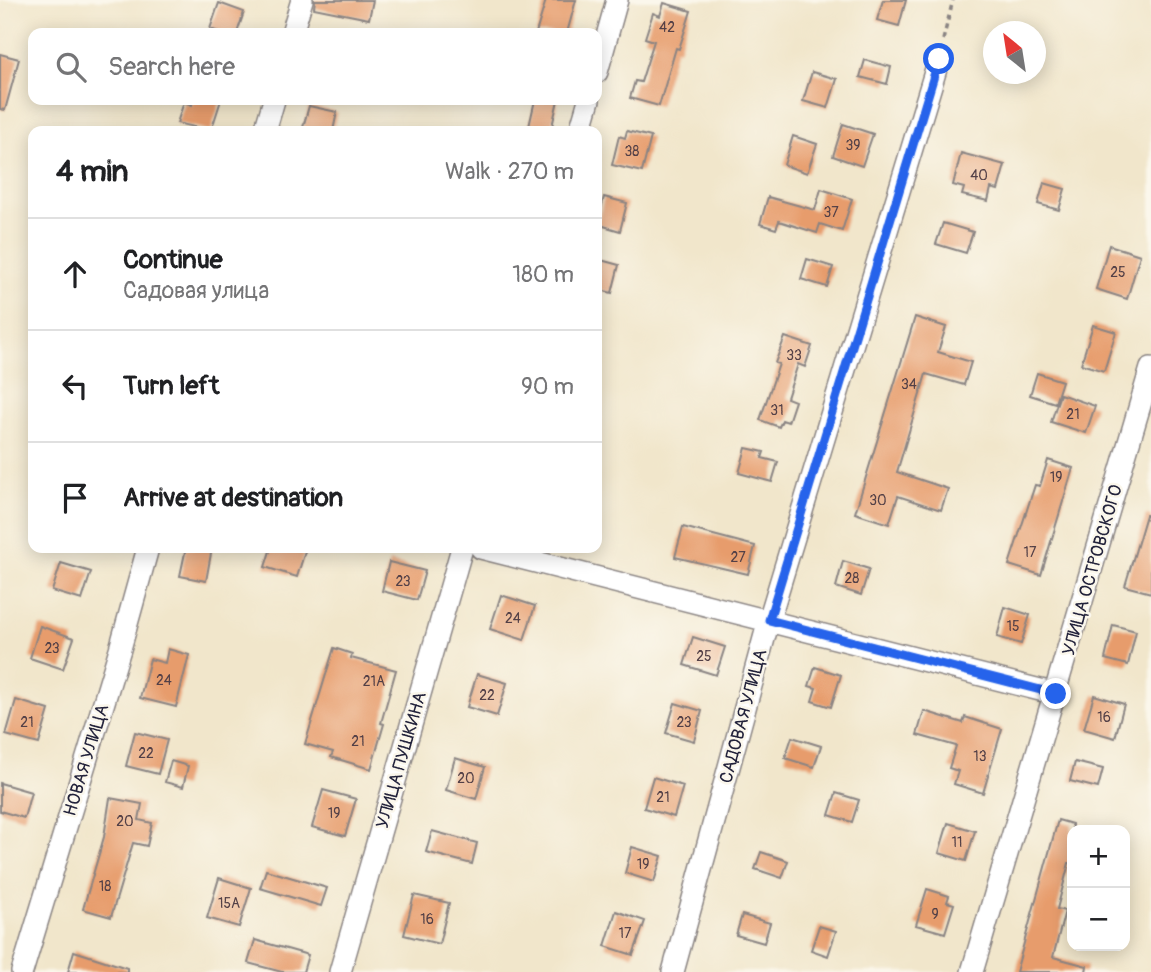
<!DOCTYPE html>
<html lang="en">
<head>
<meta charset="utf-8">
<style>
  :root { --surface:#fff; --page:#f6f6f6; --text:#202124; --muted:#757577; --line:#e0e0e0 }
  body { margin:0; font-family:Pangolin,sans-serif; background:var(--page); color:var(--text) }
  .controls { position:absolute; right:21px; bottom:21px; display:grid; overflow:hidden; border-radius:14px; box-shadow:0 4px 18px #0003 }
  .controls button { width:63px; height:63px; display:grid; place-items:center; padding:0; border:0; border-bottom:2px solid var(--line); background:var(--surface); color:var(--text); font:35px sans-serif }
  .compass { position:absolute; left:983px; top:21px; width:63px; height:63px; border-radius:50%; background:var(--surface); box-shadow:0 4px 18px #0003; rotate:330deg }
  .stop { position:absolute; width:21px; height:21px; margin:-16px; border:5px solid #2563eb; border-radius:50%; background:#fff }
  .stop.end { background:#2563eb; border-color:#fff; box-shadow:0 2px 7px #0008 }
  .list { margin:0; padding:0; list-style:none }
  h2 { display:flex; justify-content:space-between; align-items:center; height:91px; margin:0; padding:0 28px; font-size:30px }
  h2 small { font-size:23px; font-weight:400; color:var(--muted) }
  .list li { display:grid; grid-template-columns:46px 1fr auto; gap:21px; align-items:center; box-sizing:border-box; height:112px; padding:0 28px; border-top:2px solid var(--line) }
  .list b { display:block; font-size:26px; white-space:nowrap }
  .list p { margin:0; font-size:23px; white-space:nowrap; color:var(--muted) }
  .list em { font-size:23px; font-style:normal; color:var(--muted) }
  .icon { flex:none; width:38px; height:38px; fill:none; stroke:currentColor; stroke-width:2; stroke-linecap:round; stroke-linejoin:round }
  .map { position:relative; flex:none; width:1151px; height:972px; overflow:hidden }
  .search { position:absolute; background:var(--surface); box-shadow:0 4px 18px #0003; left:28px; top:28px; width:574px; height:77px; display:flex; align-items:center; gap:18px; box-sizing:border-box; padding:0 24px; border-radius:14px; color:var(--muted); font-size:26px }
  .panel { position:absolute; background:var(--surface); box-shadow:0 4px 18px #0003; left:28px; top:126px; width:574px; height:427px; border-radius:14px }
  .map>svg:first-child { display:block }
  .building { fill:#e79c6c }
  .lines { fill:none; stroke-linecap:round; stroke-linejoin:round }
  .minor-casing { stroke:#8a8483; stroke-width:24 }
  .path { stroke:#8a8483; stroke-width:3.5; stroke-dasharray:5 5; stroke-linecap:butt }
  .minor { stroke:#fff; stroke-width:21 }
  .route { stroke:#2563eb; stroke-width:9 }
  .labels { text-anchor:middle; stroke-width:5; stroke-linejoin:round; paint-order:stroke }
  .number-label { font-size:14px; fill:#534047 }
  .street-label { font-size:18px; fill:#22223b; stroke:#fbf7ec }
</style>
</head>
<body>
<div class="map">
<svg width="1151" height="972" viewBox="0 0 1151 972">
  <rect width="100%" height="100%" fill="#fbf7ec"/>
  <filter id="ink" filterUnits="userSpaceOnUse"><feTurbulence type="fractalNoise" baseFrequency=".0143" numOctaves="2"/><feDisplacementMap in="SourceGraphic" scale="14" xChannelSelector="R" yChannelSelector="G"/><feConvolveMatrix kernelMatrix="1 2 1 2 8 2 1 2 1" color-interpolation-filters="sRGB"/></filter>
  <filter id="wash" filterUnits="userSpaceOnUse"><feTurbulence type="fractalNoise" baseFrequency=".00686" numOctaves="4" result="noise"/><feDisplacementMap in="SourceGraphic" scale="28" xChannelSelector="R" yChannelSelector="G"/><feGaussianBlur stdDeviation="1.57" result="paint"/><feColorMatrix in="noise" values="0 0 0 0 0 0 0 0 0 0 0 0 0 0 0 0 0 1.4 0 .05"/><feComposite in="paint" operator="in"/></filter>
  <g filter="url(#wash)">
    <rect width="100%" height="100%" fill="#f1e6cb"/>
    <g id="blocks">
      <path class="building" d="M315 0H373L369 19 314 8Z
        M546 0H576L567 33H536Z
        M883 0H906L899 26 877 20Z
        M219 3 244 12 237 33H222L210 29Z
        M664 3 691 11 679 49 676 48 659 106 630 98 635 81 641 82 654 41 645 38 653 13 660 16Z
        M0 54 19 59 5 110 0 109Z
        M865 60 891 67 887 84 860 77Z
        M812 72 837 79 828 108 803 101Z
        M193 100H221L211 131 177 123 184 102 192 105Z
        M535 100H558L551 131H528Z
        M309 106 337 112 333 131H302Z
        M843 124 873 134 862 166 833 156Z
        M627 131 651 137 642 172 612 165 619 136 625 138Z
        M793 136 817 144 807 173 784 165Z
        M961 153 1005 165 998 190 991 188 988 201 962 195 964 188 953 185Z
        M1044 183 1065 189 1059 210 1038 204Z
        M821 189 852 199 842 231 820 224 817 233 779 221 776 229 760 224 768 197 815 210Z
        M604 197 627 203 620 231 597 224Z
        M943 223 973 232 966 253 936 244Z
        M1109 245 1140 255 1127 299 1096 289Z
        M597 259 619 265 612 293 597 289Z
        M807 259 833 267 827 287 801 279Z
        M915 317 946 327 938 352 971 362 964 385 926 374 897 472 948 489 941 510 898 496 889 524 855 513Z
        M1093 325 1116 332 1104 371 1081 364Z
        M785 337 812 346 805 367 798 364 787 398 795 401 788 422 782 420 779 427 760 420 779 364 775 363Z
        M1037 373 1062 381 1055 403 1030 395Z
        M1060 394 1095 406 1086 433 1051 422Z
        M746 448 764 452 762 458 778 462 772 482 739 473Z
        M1048 460 1073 468 1041 575 1009 565 1035 485 1040 486Z
        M1146 515 1151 516V593L1125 586Z
        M683 527 755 546 748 574 675 557Z
        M186 548H212L206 581 180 576Z
        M271 548H306L297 577 265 567Z
        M843 561 869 569 861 595 836 587Z
        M389 562 425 571 417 600 382 591Z
        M61 563 91 572 82 600 52 591Z
        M501 595 535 606 524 640 490 629Z
        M1005 607 1030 615 1021 644 997 637Z
        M1113 625 1136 631 1128 665 1105 659Z
        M40 626 74 638 63 669 30 658Z
        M693 637 725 647 716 675 684 665Z
        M334 648 352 654 351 658 396 670 381 723 384 724 371 769 331 757 333 752 305 744Z
        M168 649 189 655 176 707 140 698 150 659 165 663Z
        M815 667 841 675 831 707 812 701 816 688 809 686Z
        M477 674 507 683 497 716 467 707Z
        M1094 695 1124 704 1115 738 1084 729Z
        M16 700 49 710 39 744 6 735Z
        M675 703 702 711 694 741 666 733Z
        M924 711 963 723 965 717 1002 729 983 793 954 784 958 771 949 768 956 746 917 735Z
        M135 732 167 740 158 774 126 766Z
        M792 737 821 746 814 767 785 758Z
        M455 758 485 767 476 799 446 790Z
        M171 761 188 766 183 787 165 782Z
        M1075 762 1103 769 1098 788 1070 781Z
        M653 777 683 786 674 817 644 808Z
        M0 783 31 792 24 818 0 811Z
        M323 790 356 799 345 836 312 827Z
        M836 793 859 800 852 822 829 815Z
        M110 798 142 804 139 820 152 823 147 846 133 843 111 917 83 909 104 837Z
        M1058 820 1072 824V863H1069L1057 909 1065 911 1053 957 1087 966 1086 972H1016Z
        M948 823 975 831 966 861 939 853Z
        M432 831 477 843 472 864 426 852Z
        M632 847 662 856 654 882 625 873Z
        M761 852 788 861 782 878 755 869Z
        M266 870 327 888 321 906 260 888Z
        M219 878 251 888 239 927 207 918Z
        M927 889 949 896 947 902 954 904 945 933 916 925Z
        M414 895 449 903 439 944 404 935Z
        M616 911 645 921 633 955 605 946Z
        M742 915 770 923 764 943 736 935Z
        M819 926 836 931 828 956 811 950Z
        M255 940 308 955 303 972H282L248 963Z
        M74 951 127 968V972H68Z"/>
    </g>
  </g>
  <g filter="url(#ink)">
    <use href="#blocks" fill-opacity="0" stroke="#8a8483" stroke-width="2"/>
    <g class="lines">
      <defs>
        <path id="minor" d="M292 33 302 0
          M597 72 617 0
          M265 131 274 100
          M580 131 589 100
          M481 548 1056 694
          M22 972 120 649 148 548
          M340 972 462 548
          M673 972 769 620 939 59
          M972 972 1151 368"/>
      </defs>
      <use href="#minor" class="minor-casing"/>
      <path class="path" d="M943 40 953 0"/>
      <use href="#minor" class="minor"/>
    </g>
  </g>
  <g class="lines" filter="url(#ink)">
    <path class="route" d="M939 59 769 620 1056 694"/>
  </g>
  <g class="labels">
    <g class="number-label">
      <text x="667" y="32">42</text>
      <text x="853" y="150">39</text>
      <text x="632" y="156">38</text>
      <text x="979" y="180">40</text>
      <text x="831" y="217">37</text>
      <text x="1118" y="277">25</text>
      <text x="794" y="360">33</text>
      <text x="909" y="389">34</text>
      <text x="777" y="415">31</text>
      <text x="1073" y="419">21</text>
      <text x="1056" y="482">19</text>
      <text x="878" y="505">30</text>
      <text x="1030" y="557">17</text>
      <text x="738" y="562">27</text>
      <text x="852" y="583">28</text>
      <text x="403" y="586">23</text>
      <text x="513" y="623">24</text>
      <text x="1013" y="631">15</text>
      <text x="52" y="653">23</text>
      <text x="704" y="661">25</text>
      <text x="164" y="685">24</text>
      <text x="374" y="686">21А</text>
      <text x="487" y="700">22</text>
      <text x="1104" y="722">16</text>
      <text x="27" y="727">21</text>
      <text x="684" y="727">23</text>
      <text x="358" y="746">21</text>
      <text x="146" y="758">22</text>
      <text x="980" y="761">13</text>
      <text x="466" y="783">20</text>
      <text x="663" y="802">21</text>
      <text x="334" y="818">19</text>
      <text x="125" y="826">20</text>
      <text x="957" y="847">11</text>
      <text x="643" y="869">19</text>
      <text x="105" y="891">18</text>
      <text x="229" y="908">15А</text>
      <text x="935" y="919">9</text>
      <text x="427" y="924">16</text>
      <text x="625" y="938">17</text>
    </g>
    <g class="street-label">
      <text transform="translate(1092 570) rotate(-74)" y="6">УЛИЦА ОСТРОВСКОГО</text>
      <text transform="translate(743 716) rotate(-75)" y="6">САДОВАЯ УЛИЦА</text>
      <text transform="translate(86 760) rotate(-73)" y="6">НОВАЯ УЛИЦА</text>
      <text transform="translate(401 760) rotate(-74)" y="6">УЛИЦА ПУШКИНА</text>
    </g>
  </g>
</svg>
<div class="controls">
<button>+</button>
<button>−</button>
</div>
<svg class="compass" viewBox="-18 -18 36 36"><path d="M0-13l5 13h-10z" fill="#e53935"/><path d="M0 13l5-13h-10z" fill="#757577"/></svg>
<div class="stop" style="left:939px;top:59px"></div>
<div class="stop end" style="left:1056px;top:694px"></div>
<div class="search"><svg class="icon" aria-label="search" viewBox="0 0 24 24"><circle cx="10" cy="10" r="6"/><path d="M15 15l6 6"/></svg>Search here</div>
<section class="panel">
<h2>4 min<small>Walk · 270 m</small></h2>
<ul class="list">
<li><svg class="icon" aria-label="ahead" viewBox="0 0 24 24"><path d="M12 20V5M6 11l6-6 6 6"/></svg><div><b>Continue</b><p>Садовая улица</p></div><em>180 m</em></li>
<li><svg class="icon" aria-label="left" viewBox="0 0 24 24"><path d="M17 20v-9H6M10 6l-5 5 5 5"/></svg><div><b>Turn left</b></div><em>90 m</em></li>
<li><svg class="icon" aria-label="arrive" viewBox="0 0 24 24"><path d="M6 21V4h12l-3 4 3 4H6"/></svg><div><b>Arrive at destination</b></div></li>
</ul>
</section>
</div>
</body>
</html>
